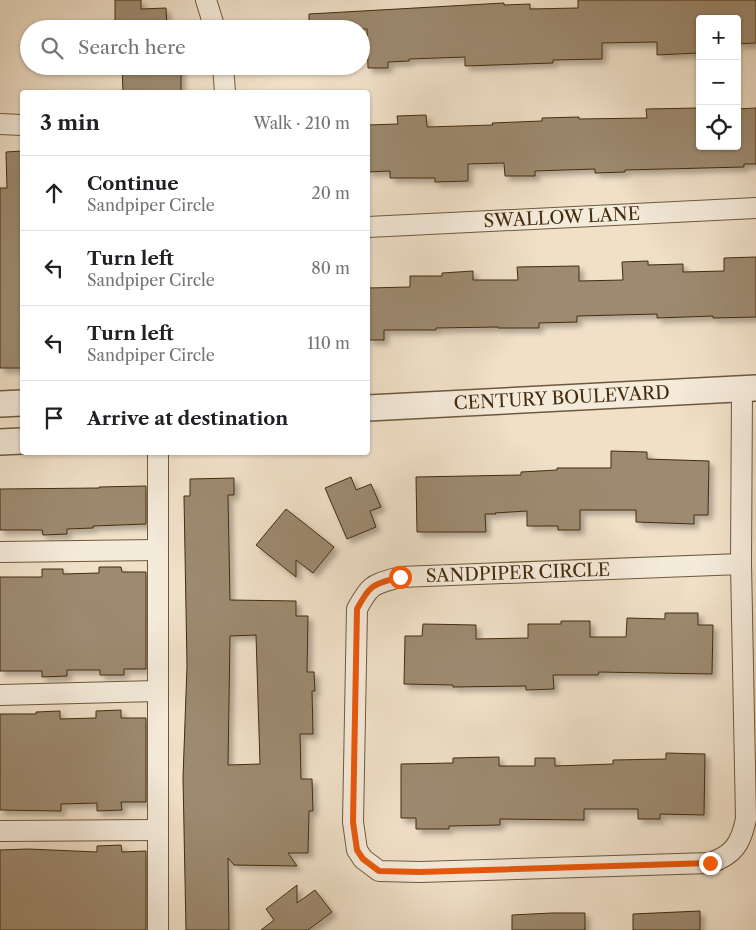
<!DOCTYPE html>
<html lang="en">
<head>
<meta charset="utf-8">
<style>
  :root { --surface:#fff; --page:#f2f2f2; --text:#202124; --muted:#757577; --line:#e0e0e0 }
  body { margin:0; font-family:"Libre Caslon Text",serif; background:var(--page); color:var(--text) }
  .controls { position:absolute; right:15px; top:15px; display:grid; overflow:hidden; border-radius:5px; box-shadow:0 1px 4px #0004 }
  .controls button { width:45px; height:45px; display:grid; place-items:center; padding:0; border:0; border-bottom:1px solid var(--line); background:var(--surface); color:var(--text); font:25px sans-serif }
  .stop { position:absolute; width:15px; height:15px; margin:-11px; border:4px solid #ea580c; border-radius:50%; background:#fff }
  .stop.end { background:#ea580c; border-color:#fff; box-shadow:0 1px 5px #0008 }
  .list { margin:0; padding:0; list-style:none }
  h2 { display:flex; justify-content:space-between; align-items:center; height:65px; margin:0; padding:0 20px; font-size:21px }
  h2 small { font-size:16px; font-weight:400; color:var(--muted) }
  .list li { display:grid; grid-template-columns:32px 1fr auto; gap:15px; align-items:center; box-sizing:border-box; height:75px; padding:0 20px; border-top:1px solid var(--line) }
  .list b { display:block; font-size:19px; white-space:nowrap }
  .list p { margin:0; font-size:16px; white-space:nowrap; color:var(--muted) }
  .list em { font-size:16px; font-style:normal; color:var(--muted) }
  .icon { flex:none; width:28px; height:28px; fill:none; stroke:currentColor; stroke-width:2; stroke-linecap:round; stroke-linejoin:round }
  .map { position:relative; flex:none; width:756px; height:930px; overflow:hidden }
  .search { position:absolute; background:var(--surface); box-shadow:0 1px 4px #0004; left:20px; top:20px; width:350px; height:55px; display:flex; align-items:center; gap:12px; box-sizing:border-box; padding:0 18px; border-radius:28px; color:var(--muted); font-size:19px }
  .panel { position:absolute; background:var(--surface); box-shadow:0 1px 4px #0004; left:20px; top:90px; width:350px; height:365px; border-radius:5px }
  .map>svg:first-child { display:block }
  .building { fill:#9d8a6f; stroke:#442c0e; fill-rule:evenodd; filter:url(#shadow) }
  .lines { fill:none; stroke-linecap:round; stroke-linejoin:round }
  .minor-casing { stroke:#6f593c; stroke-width:22 }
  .tertiary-casing { stroke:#6f593c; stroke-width:28 }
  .minor { stroke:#f5ebdb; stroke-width:20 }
  .tertiary { stroke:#f5ebdb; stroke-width:25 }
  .route { stroke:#ea580c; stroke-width:6 }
  .labels { text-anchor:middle; stroke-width:4; stroke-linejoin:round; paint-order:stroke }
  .street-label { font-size:18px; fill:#442c0e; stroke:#f5ebdb }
</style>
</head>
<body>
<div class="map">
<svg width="756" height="930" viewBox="0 0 756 930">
  <defs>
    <filter id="shadow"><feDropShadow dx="4.5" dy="4.5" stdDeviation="2.5" flood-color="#0004"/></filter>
  </defs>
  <rect width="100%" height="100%" fill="#f0e0c8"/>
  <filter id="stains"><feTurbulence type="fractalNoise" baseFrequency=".004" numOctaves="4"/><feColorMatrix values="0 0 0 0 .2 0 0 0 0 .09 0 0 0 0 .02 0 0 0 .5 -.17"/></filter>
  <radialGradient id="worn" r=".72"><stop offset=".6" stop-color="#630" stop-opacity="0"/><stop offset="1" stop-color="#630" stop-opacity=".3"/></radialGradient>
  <path class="building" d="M115 0H141V9L166 8 167 29H115Z
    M578 0H756V43L737 44V19H697L698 53 657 55V42L602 43V59L553 60V63L465 66V57L409 59V61L388 62V68H368L367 29H309V14L504 3V5L530 4V9L578 8Z
    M122 66H181V92H123Z
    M700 108V146H737V109L756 108V164H744V167L625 170V172L595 173V169L535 171V176H505L504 163 468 164V181L435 182V178H390V171L368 172V125L398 124 397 116 426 115 427 127 493 125 492 123 542 121V118L579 117V119L647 118 646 109Z
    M22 151V368H0V188H7L6 152Z
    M756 257V317L713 318V316L657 318V314L577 316V322L539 323V328H498V327L436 328V330H384V340H368V288L410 287V276H442V273L473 271V280H518L517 267 579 266V281L623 280 622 262 648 261V265L683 264V272L724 271V258Z
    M611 451 647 452V459L709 461 708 515H694V524L636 522V510H580V530H558V526H527V511L495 513 496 514H485L486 532H417L416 477 521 475V472L557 470V468H611Z
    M351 477 356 490 371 484 381 507 370 511 376 527 347 539 325 488Z
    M234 478V495H228L230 600 296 601V616H308L307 672H314L315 691H312L313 734H300L301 779H312L313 811H309L308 853H288L297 866 234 865 228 858 229 930H186L183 778 187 666 184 496H190V479ZM256 635 260 764 228 765 230 636Z
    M146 486V524L93 526V528L67 529V534L43 535 42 530H0V489L99 488V487Z
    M286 509 334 547 313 573 296 560V577L256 545Z
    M99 567H121L122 572H146V669H124V675H100V670H67V676L42 677V671H0V577H42V569H63V574L99 573Z
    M665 613H698V625H713L712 674 599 672 598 675H553L554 689 526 690V686L453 687V685L404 684 405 636H422L423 624 476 625V639L528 638V624H561V621H590V637H626L627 618 665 619Z
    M121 710V718H146V802H121L122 810 97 811V803L61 804V811L0 810V714H36V712L60 711V719L96 718V711Z
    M666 753 705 754 704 815 660 814V819H638V809H584V820L500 819V825L449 826V829H416V818H401V764L453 763V758L499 757V766H535V758H555V766L613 764V760L666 759Z
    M121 845 122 852 146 851V930H0V850L28 849 97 852V846Z
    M297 885V903L315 890 332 912 308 930H261L274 920 266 909Z
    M700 911V930H633V914Z
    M552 913H585V930H512V915Z"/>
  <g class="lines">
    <defs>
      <g id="minor">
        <path d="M206 0 215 29"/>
        <path d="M223 66 225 92"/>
        <path d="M0 124 22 125"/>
        <path id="s1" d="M368 227 756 208"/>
        <path d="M158 452V930"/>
        <path d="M0 552 157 550"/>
        <path d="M741 564 746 819C741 843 734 855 710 863L420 872 379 871 363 859 357 850 353 822 357 609C371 583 373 585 400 577Z"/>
        <path d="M741 564 742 389"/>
        <path d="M0 695 157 691"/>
        <path d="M0 831 157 830"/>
      </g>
      <g id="tertiary">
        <path d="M0 404 22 403"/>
        <path id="s2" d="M368 408 756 388"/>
        <path d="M0 442 22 441"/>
      </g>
    </defs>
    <use href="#minor" class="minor-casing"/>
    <use href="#tertiary" class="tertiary-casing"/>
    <use href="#minor" class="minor"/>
    <use href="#tertiary" class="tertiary"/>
  </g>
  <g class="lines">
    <path class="route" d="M400 577C373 585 371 583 357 609L353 822 357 850 363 859 379 871 420 872 710 863"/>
  </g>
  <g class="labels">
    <g class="street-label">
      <text dy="6" stroke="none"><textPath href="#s1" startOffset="194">SWALLOW LANE</textPath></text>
      <text dy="6" stroke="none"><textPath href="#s2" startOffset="194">CENTURY BOULEVARD</textPath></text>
      <text transform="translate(518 573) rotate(-2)" y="6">SANDPIPER CIRCLE</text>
    </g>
  </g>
  <rect width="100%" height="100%" filter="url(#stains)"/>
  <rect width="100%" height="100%" fill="url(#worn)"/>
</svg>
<div class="controls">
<button>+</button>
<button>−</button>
<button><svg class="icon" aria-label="locate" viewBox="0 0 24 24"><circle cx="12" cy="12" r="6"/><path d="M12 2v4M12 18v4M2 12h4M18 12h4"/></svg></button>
</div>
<div class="stop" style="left:400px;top:577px"></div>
<div class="stop end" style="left:710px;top:863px"></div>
<div class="search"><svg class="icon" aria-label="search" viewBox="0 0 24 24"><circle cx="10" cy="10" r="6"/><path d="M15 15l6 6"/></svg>Search here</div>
<section class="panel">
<h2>3 min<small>Walk · 210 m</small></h2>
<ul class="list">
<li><svg class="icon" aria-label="ahead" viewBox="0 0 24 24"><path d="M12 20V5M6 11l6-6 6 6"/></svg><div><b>Continue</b><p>Sandpiper Circle</p></div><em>20 m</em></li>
<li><svg class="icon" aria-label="left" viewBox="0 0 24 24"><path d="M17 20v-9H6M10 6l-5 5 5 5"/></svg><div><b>Turn left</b><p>Sandpiper Circle</p></div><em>80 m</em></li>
<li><svg class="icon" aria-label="left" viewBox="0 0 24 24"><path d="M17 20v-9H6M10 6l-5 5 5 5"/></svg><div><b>Turn left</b><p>Sandpiper Circle</p></div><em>110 m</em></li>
<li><svg class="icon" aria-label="arrive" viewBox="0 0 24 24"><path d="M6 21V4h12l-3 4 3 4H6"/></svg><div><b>Arrive at destination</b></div></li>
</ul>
</section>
</div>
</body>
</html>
